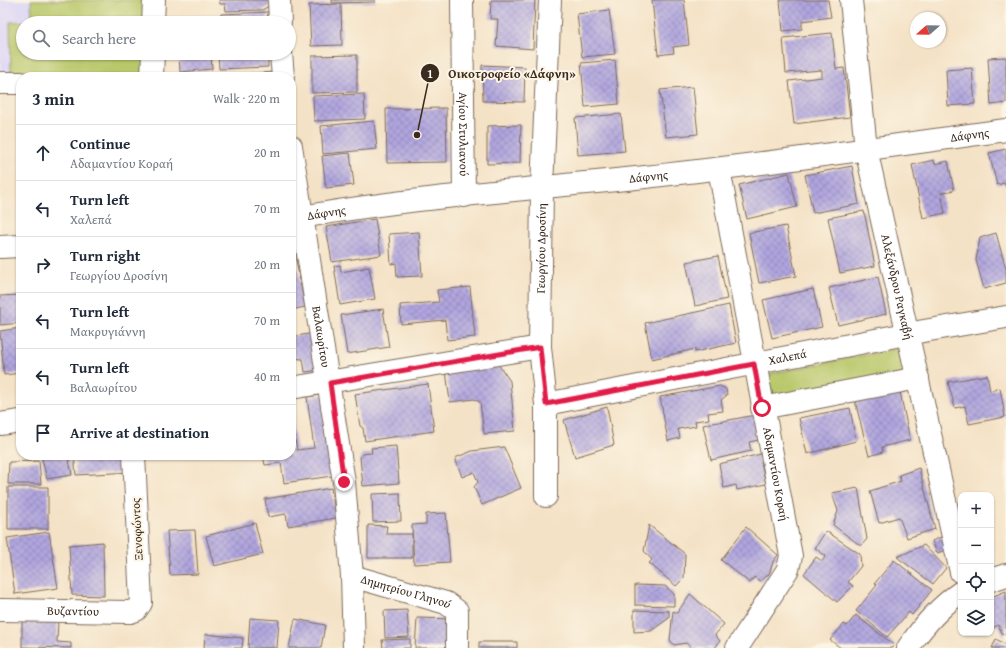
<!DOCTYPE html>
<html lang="en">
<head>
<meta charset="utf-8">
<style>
  :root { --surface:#fff; --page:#f6f6f7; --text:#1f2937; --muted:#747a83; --line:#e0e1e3 }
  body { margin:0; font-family:"Gentium Book Plus",serif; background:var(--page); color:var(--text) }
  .controls { position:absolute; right:12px; bottom:12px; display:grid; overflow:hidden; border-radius:8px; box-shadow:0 1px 3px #0004 }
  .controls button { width:36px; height:36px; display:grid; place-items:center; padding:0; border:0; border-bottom:1px solid var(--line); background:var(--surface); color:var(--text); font:20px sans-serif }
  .compass { position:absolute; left:910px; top:12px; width:36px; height:36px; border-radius:50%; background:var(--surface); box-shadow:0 1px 3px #0004; rotate:250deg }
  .stop { position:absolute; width:12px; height:12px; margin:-9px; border:3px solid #e11d48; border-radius:50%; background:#fff }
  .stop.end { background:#e11d48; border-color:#fff; box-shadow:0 1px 4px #0008 }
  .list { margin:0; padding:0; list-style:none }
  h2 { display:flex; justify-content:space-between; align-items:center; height:52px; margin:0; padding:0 16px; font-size:17px }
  h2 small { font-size:13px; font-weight:400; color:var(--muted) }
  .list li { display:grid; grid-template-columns:26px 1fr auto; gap:12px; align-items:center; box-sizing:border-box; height:56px; padding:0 16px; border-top:1px solid var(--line) }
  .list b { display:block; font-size:15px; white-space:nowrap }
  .list p { margin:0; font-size:13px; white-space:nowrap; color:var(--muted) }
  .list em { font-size:13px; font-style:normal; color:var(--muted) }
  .icon { flex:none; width:22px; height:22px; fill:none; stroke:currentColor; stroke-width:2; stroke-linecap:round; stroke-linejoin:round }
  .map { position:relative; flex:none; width:1006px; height:648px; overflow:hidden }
  .search { position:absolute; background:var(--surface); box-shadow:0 1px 3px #0004; left:16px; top:16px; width:280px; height:44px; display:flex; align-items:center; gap:10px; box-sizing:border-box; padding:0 14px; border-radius:22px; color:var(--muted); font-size:15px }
  .panel { position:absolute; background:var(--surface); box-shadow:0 1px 3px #0004; left:16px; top:72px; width:280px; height:388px; border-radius:16px }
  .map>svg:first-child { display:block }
  .built { fill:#dbd6f7 }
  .park { fill:#b9c86b; stroke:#7a7944 }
  .building { fill:url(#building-cross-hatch) }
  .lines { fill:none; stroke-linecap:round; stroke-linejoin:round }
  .minor-casing { stroke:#7c6a59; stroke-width:24 }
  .minor { stroke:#fff; stroke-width:22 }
  .route { stroke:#e11d48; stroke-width:5 }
  .labels { text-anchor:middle; stroke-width:4; stroke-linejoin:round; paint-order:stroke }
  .street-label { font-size:12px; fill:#3b2a1e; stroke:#fcf5e5 }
  .leader { fill:none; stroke:#3b2a1e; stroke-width:1.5 }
  .callout-dot { fill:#3b2a1e; stroke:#fcf5e5; stroke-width:1.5 }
  .mark-label { font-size:12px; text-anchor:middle; font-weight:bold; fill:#fff }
  .callout-label { font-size:13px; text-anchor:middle; font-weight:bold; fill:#3b2a1e; stroke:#fcf5e5; stroke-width:4; stroke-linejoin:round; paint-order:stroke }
</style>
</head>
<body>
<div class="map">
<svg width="1006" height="648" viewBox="0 0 1006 648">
  <defs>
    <pattern id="building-cross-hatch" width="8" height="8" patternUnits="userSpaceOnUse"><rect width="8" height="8" fill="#b0a6df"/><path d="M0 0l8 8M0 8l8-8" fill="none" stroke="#9087b4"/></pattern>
  </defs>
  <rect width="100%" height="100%" fill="#fcf5e5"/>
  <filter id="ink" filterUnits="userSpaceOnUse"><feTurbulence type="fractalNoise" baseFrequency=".025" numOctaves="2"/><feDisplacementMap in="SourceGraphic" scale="8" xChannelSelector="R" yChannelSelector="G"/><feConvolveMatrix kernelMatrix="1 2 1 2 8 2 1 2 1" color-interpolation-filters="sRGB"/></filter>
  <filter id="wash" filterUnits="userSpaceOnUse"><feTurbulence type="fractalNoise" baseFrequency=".012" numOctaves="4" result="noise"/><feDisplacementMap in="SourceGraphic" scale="16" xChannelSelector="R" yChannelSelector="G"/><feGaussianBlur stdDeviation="0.9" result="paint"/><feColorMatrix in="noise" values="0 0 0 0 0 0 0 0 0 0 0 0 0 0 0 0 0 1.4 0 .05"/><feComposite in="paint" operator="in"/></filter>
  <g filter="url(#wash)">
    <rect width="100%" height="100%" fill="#f4e2c6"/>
    <path class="built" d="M0 0H31L32 21 10 22 11 76H0Z"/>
    <path class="park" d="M31 0H148V23H23V53H148L147 76H11L10 22 32 21Z
      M905 347 910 374 773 401 768 374Z"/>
    <g id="blocks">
      <path class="building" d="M219 0H269V6L262 10 226 11 225 4H220Z
        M332 0H375L376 2 332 3Z
        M491 0H535L533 49 496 46 498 19H490Z
        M652 0H684L689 45 673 47 674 53 658 55Z
        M780 0H828L831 17 802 21V29L783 31Z
        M341 4 342 45 311 46 309 5Z
        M609 10 615 54 582 57 577 14Z
        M268 12 267 23H221V14Z
        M832 33 836 69 844 68 850 117 794 124 789 81 822 77V70L786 73 783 38Z
        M179 53H211L212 69 180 72Z
        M218 53H268V67L219 69Z
        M357 55V92L312 93V56Z
        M1006 57V103L991 105 988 58Z
        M615 60 619 104 585 107 581 63Z
        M482 65 525 67 524 102 483 101Z
        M972 68 975 104 948 106 946 70Z
        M272 72V77H234V76Z
        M693 87 698 134 666 137 660 90Z
        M364 94 365 119 314 121 313 96Z
        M446 108 447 162 387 163 386 109Z
        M621 114 625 151 578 155 575 118Z
        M374 121 377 149 323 154 321 126Z
        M521 125 520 163 487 164V126Z
        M1006 149V187L1004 183 997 185 989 153Z
        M350 153 354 185 326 188 322 156Z
        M934 160 935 164 948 161 954 190 941 193 945 213 923 218 912 165Z
        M852 166 859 204 813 213 805 175Z
        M789 173 797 207 747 219 739 185Z
        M864 211 875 266 840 273 828 218Z
        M375 219 381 255 332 262 326 227Z
        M786 226 796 276 759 283 749 233Z
        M419 232 422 276 397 277 396 263 391 264 389 234Z
        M996 233 1006 269V283L984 289 976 260 980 238Z
        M291 234 305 307 291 310Z
        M718 256 727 299 695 306 686 262Z
        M340 265 341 272 369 267 375 299 340 305 334 266Z
        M878 277 886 314 838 325 829 288Z
        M470 287 475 337 447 340 445 320 401 324 400 305 439 302 437 290Z
        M813 289 822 327 772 338 763 300Z
        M21 295V323L0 325V296Z
        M729 305 736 343 695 352V349L652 359 645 323Z
        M383 309 389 347 347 354 341 315Z
        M21 328V373L4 375 0 331Z
        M314 333 320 370 305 372 303 359 291 358V337Z
        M498 364 510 381 515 431 484 434 480 402 474 399 450 402 446 371Z
        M987 375 990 391 1000 388 1005 417 969 424 965 406 955 408 948 382Z
        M428 384 434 431 365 441 363 428 360 426 355 394Z
        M720 386 726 389 727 395 721 400 723 411 708 413 709 419 695 421 696 426 678 429 680 438 668 441 660 397Z
        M900 392 910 440 882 447 883 452 869 456 855 401Z
        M327 394 339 475 284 483 281 463 265 465 263 455H291V419L297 450 314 448 307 397Z
        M607 407 614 445 575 457 564 420Z
        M850 408 856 441 807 454 799 418Z
        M755 415 759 440 749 442 751 451 711 460 703 425Z
        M396 446 399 483 363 486 360 458 362 454 372 453 371 448Z
        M504 447 521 488 482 505 474 487 478 482 474 472 462 477 455 458 472 451Z
        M765 453 766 461 761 462 766 484 737 490 736 485 724 488 719 464Z
        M41 455H68L72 475 47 479Z
        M74 455H131L132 472 76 475Z
        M39 461 41 484H8L9 462Z
        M919 468 935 529 907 538 899 517 879 523 870 491 901 481 899 475Z
        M8 487H48V529H8Z
        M331 488 336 518 288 526 286 514 268 517 265 499Z
        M858 488 867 539 861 546 833 525 838 511 832 493Z
        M400 493 401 521 373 522 372 494Z
        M446 513 450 562 414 564 412 525 426 524V514Z
        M255 523 263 554 214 566 206 536Z
        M368 525 387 526 386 534H412V558H368Z
        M649 525 685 554 684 578 676 586 649 563 652 560 644 551Z
        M746 527 778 555 773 562 769 574 760 581 754 577 750 583 721 560Z
        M195 530 198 574 170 575 167 531Z
        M826 531 860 554 861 566 848 582 853 586 837 602 804 574 816 557 822 561 826 556 815 548Z
        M49 532 58 588 15 594 7 538Z
        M944 536 949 549 937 553 932 541Z
        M103 542 104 596 72 595 69 545Z
        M924 545 946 568 933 584 897 557Z
        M894 560 932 590 912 615 909 612 887 637 856 611 877 585 875 583Z
        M635 585 665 586 674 594V606L635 605Z
        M1006 591V633L1003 635 998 625 993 628 991 624V597Z
        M690 594 724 624 715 635 720 641 715 648H692L686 643 674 645 670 640 673 611 677 613Z
        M407 610 409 637 385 638 384 611Z
        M634 610 669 611V618L651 631 634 632Z
        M856 615 894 645 892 648H841L830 640 844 624 847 626Z
        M250 618 279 620 277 648H248Z
        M417 618 455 619 452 648H415Z
        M295 619 325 625 321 648H289Z
        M22 620 58 621 57 642 71 643V648L22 647Z
        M205 634 243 638 242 648H204Z
        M410 639V648H383L382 640Z
        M996 639 1006 645V648H992Z
        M479 642H517V648H479Z"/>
    </g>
  </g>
  <g filter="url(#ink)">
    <use href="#blocks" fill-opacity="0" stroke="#7c6a59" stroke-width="1"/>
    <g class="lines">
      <defs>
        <g id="minor">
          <path d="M279 0 280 23"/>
          <path id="s1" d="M462 0 464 196"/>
          <path id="s2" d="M851 0 866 149 961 572"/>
          <path d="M153 23 154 0"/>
          <path d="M281 53 283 77"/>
          <path d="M152 77 153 53"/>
          <path d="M0 83H21"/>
          <path id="s3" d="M291 146 344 482 352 576 354 648"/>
          <path id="s4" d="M719 169 791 556 788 569 737 648"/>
          <path id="s5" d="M291 219C405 198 521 190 636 178 760 165 883 147 1006 130"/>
          <path d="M0 247 21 246"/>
          <path d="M291 388 540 347"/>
          <path id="s6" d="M546 404 906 334 1006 317"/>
          <path d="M762 408 918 378"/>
          <path d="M0 424 21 421"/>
          <path id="s7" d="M546 496V404L540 347 542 188 550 0"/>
          <path id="s8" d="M352 576 446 603 457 611V648"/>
          <path d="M991 580 1006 575"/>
          <path id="s9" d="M0 610 130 612 136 610 141 603 134 455"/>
          <path d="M908 648C923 626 939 607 961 592"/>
        </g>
      </defs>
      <use href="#minor" class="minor-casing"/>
      <use href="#minor" class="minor"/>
    </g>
  </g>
  <g class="lines" filter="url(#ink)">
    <path class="route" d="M344 482 330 383 540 347 546 404 754 364 762 408"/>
  </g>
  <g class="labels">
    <g class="street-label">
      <text dy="4" stroke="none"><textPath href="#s1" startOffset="134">Αγίου Στυλιανού</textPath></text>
      <text dy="4" stroke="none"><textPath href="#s5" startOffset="684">Δάφνης</textPath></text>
      <text dy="4" stroke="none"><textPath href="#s5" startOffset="360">Δάφνης</textPath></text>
      <text dy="4" stroke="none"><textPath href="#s5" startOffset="36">Δάφνης</textPath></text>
      <text dy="4" stroke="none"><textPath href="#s7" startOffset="248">Γεωργίου Δροσίνη</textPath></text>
      <text dy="4" stroke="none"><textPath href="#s2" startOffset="291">Αλεξάνδρου Ραγκαβή</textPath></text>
      <text dy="4" stroke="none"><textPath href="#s3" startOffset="193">Βαλαωρίτου</textPath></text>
      <text dy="4" stroke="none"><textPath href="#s6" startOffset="246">Χαλεπά</textPath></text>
      <text dy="4" stroke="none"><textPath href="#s4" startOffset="310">Αδαμαντίου Κοραή</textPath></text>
      <text transform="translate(137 529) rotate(-93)" y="4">Ξενοφώντος</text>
      <text dy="4" stroke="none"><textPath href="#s8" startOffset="56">Δημητρίου Γληνού</textPath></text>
      <text dy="4" stroke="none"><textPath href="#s9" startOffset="73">Βυζαντίου</textPath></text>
    </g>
  </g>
  <path class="leader" d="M417 135L430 73"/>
  <g class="callout-dot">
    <circle cx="417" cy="135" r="4"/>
    <circle cx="430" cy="73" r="10"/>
  </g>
  <g class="mark-label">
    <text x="430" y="78">1</text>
  </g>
  <g class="callout-label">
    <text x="512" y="78">Οικοτροφείο «Δάφνη»</text>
  </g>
</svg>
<div class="controls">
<button>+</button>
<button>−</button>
<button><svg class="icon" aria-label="locate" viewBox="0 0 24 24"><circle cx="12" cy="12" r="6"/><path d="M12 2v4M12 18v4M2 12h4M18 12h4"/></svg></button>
<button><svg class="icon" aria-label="layers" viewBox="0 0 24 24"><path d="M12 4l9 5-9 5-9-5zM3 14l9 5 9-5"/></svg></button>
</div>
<svg class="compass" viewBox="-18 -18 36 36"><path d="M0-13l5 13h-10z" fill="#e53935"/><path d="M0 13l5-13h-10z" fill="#747a83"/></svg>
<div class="stop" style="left:762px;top:408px"></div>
<div class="stop end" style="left:344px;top:482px"></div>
<div class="search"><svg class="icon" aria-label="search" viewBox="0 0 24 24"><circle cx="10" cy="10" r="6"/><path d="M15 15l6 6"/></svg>Search here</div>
<section class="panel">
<h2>3 min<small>Walk · 220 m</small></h2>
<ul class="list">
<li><svg class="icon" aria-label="ahead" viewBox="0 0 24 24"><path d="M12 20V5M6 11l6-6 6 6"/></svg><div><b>Continue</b><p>Αδαμαντίου Κοραή</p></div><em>20 m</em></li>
<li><svg class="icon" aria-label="left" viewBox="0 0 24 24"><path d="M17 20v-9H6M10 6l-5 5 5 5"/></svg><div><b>Turn left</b><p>Χαλεπά</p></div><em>70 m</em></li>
<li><svg class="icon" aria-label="right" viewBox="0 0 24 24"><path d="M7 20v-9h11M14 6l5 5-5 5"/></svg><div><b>Turn right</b><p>Γεωργίου Δροσίνη</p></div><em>20 m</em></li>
<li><svg class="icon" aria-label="left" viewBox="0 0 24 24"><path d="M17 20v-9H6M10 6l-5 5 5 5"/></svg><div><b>Turn left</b><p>Μακρυγιάννη</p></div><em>70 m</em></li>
<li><svg class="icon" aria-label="left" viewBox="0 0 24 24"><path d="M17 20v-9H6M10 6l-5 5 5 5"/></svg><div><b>Turn left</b><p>Βαλαωρίτου</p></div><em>40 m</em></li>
<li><svg class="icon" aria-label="arrive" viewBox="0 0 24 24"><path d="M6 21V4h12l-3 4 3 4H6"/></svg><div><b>Arrive at destination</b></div></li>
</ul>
</section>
</div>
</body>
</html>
